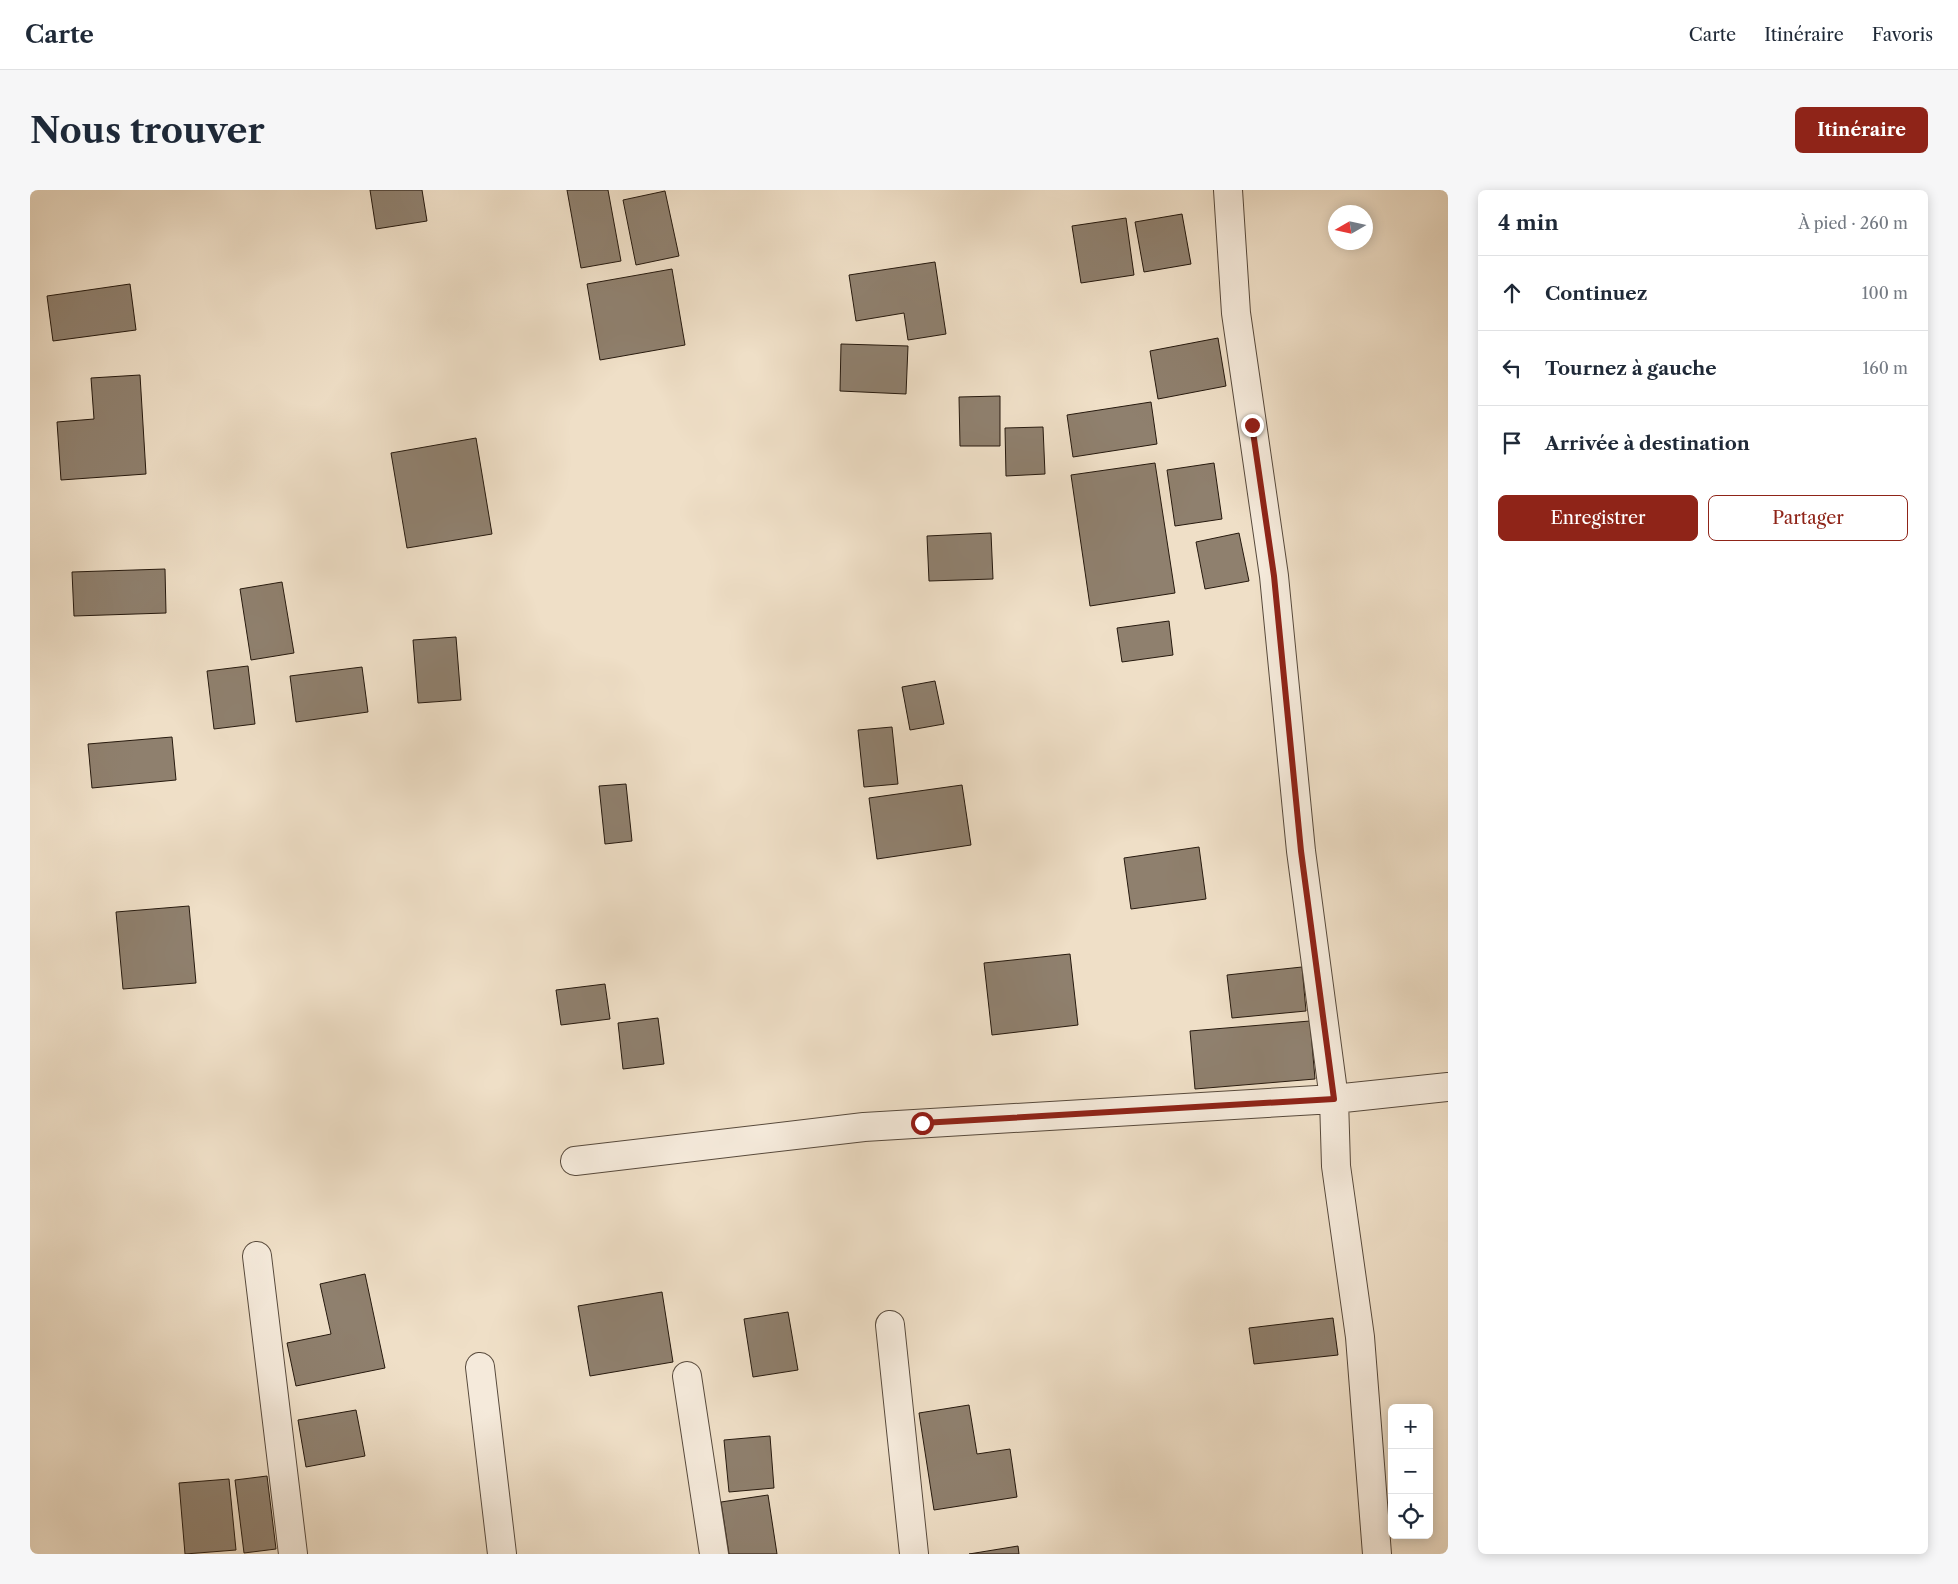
<!DOCTYPE html>
<html lang="fr">
<head>
<meta charset="utf-8">
<style>
  :root { --surface:#fff; --page:#f6f6f7; --text:#1f2937; --muted:#747a83; --line:#e0e1e3; --accent:#8f2418 }
  body { margin:0; font-family:"Libre Caslon Text",serif; background:var(--page); color:var(--text) }
  .controls { position:absolute; right:15px; bottom:15px; display:grid; overflow:hidden; border-radius:8px; box-shadow:0 2px 12px #0003 }
  .controls button { width:45px; height:45px; display:grid; place-items:center; padding:0; border:0; border-bottom:1px solid var(--line); background:var(--surface); color:var(--text); font:25px sans-serif }
  .compass { position:absolute; left:1298px; top:15px; width:45px; height:45px; border-radius:50%; background:var(--surface); box-shadow:0 2px 12px #0003; rotate:261deg }
  .stop { position:absolute; width:15px; height:15px; margin:-11px; border:4px solid #8f2418; border-radius:50%; background:#fff }
  .stop.end { background:#8f2418; border-color:#fff; box-shadow:0 1px 5px #0008 }
  .list { margin:0; padding:0; list-style:none }
  h2 { display:flex; justify-content:space-between; align-items:center; height:65px; margin:0; padding:0 20px; font-size:21px }
  h2 small { font-size:16px; font-weight:400; color:var(--muted) }
  .list li { display:grid; grid-template-columns:32px 1fr auto; gap:15px; align-items:center; box-sizing:border-box; height:75px; padding:0 20px; border-top:1px solid var(--line) }
  .list b { display:block; font-size:19px; white-space:nowrap }
  .list em { font-size:16px; font-style:normal; color:var(--muted) }
  .actions { display:flex; gap:10px; padding:15px 20px }
  .actions a { flex:1; padding:11px 0; border:1px solid var(--accent); border-radius:8px; text-align:center; font-size:18px; color:var(--accent) }
  .actions .main { background:var(--accent); color:#fff }
  .icon { flex:none; width:28px; height:28px; fill:none; stroke:currentColor; stroke-width:2; stroke-linecap:round; stroke-linejoin:round }
  .map { position:relative; flex:none; width:1418px; height:1364px; overflow:hidden; border-radius:8px }
  header { display:flex; align-items:center; gap:30px; box-sizing:border-box; height:70px; padding:0 25px; background:var(--surface); border-bottom:1px solid var(--line) }
  header strong { font-size:24px }
  nav { display:flex; gap:28px; margin-inline-start:auto; font-size:18px }
  .intro { display:flex; align-items:center; justify-content:space-between; box-sizing:border-box; height:120px; padding:0 30px }
  h1 { margin:0; font-size:35px }
  .button { padding:12px 22px; border-radius:8px; background:var(--accent); color:#fff; font-size:18px; font-weight:700 }
  main { display:flex; gap:30px; padding:0 30px }
  aside { flex:1; background:var(--surface); border-radius:8px; box-shadow:0 2px 12px #0003 }
  .map>svg:first-child { display:block }
  .building { fill:#8f806e; stroke:#26190e }
  .lines { fill:none; stroke-linecap:round; stroke-linejoin:round }
  .minor-casing { stroke:#584a3c; stroke-width:30 }
  .minor { stroke:#f5eadb; stroke-width:28 }
  .route { stroke:#8f2418; stroke-width:6 }
</style>
</head>
<body>
<header>
<strong>Carte</strong>
<nav><a>Carte</a><a>Itinéraire</a><a>Favoris</a></nav>
</header>
<div class="intro"><h1>Nous trouver</h1><a class="button">Itinéraire</a></div>
<main>
<div class="map">
<svg width="1418" height="1364" viewBox="0 0 1418 1364">
  <rect width="100%" height="100%" fill="#efdfc7"/>
  <filter id="stains"><feTurbulence type="fractalNoise" baseFrequency=".004" numOctaves="4"/><feColorMatrix values="0 0 0 0 .2 0 0 0 0 .09 0 0 0 0 .02 0 0 0 .5 -.17"/></filter>
  <radialGradient id="worn" r=".72"><stop offset=".6" stop-color="#630" stop-opacity="0"/><stop offset="1" stop-color="#630" stop-opacity=".3"/></radialGradient>
  <path class="building" d="M340 0H392L397 31 346 39Z
    M537 0H578L591 71 551 78Z
    M635 1 649 66 606 75 593 10Z
    M1152 24 1161 74 1114 82 1105 32Z
    M1096 28 1104 85 1051 93 1042 36Z
    M905 72 916 144 878 150 874 123 826 131 819 85Z
    M642 79 655 155 570 170 557 94Z
    M100 94 106 140 23 151 17 106Z
    M1188 148 1196 196 1128 209 1120 161Z
    M811 154 878 156 876 204 810 201Z
    M110 185 116 284 31 290 27 232 64 229 61 188Z
    M970 206V256H930L929 207Z
    M1121 212 1127 254 1043 267 1037 225Z
    M1013 237 1015 284 976 286 975 238Z
    M446 248 462 344 377 358 361 263Z
    M1125 273 1145 403 1060 416 1041 285Z
    M1184 273 1192 329 1145 336 1137 280Z
    M961 343 963 389 899 391 897 346Z
    M1209 343 1219 391 1175 399 1166 352Z
    M135 379 136 423 44 426 42 382Z
    M252 392 264 463 221 470 210 399Z
    M1139 431 1143 465 1092 472 1087 438Z
    M426 447 431 510 388 513 383 450Z
    M218 476 225 534 184 539 177 481Z
    M332 477 338 522 266 532 260 486Z
    M905 491 914 534 880 540 872 497Z
    M862 537 868 594 834 597 828 540Z
    M142 547 146 590 62 598 58 554Z
    M596 594 602 651 575 654 569 596Z
    M932 595 941 655 847 669 839 608Z
    M1169 657 1176 709 1101 719 1094 668Z
    M159 716 166 793 93 799 86 722Z
    M1040 764 1048 835 962 845 954 773Z
    M1272 777 1276 821 1202 828 1197 785Z
    M575 794 580 829 531 835 526 800Z
    M628 828 634 874 593 879 588 833Z
    M1280 831 1285 889 1165 899 1160 841Z
    M335 1084 355 1178 266 1196 257 1153 301 1144 290 1094Z
    M632 1102 643 1172 560 1186 548 1116Z
    M758 1122 768 1180 723 1187 714 1129Z
    M1303 1128 1308 1165 1224 1174 1219 1138Z
    M939 1215 947 1264 980 1259 987 1307 904 1320 889 1223Z
    M326 1220 335 1266 276 1277 268 1230Z
    M740 1246 744 1298 699 1302 694 1250Z
    M237 1286 246 1359 214 1363 205 1290Z
    M199 1289 206 1360 155 1364 149 1293Z
    M738 1305 747 1364H699L691 1312Z
    M988 1356 989 1364H939Z"/>
  <g class="lines">
    <defs>
      <path id="minor" d="M1198 0 1206 123 1244 386 1271 661 1304 909 1306 976 1330 1147 1347 1364
        M545 971 834 937 1304 909 1418 897
        M227 1066 263 1364
        M860 1135 884 1364
        M450 1177 472 1364
        M657 1186 684 1364"/>
    </defs>
    <use href="#minor" class="minor-casing"/>
    <use href="#minor" class="minor"/>
  </g>
  <g class="lines">
    <path class="route" d="M892 933 1304 909 1271 661 1244 386 1222 235"/>
  </g>
  <rect width="100%" height="100%" filter="url(#stains)"/>
  <rect width="100%" height="100%" fill="url(#worn)"/>
</svg>
<div class="controls">
<button>+</button>
<button>−</button>
<button><svg class="icon" aria-label="locate" viewBox="0 0 24 24"><circle cx="12" cy="12" r="6"/><path d="M12 2v4M12 18v4M2 12h4M18 12h4"/></svg></button>
</div>
<svg class="compass" viewBox="-18 -18 36 36"><path d="M0-13l5 13h-10z" fill="#e53935"/><path d="M0 13l5-13h-10z" fill="#747a83"/></svg>
<div class="stop" style="left:892px;top:933px"></div>
<div class="stop end" style="left:1222px;top:235px"></div>
</div>
<aside>
<h2>4 min<small>À pied · 260 m</small></h2>
<ul class="list">
<li><svg class="icon" aria-label="ahead" viewBox="0 0 24 24"><path d="M12 20V5M6 11l6-6 6 6"/></svg><div><b>Continuez</b></div><em>100 m</em></li>
<li><svg class="icon" aria-label="left" viewBox="0 0 24 24"><path d="M17 20v-9H6M10 6l-5 5 5 5"/></svg><div><b>Tournez à gauche</b></div><em>160 m</em></li>
<li><svg class="icon" aria-label="arrive" viewBox="0 0 24 24"><path d="M6 21V4h12l-3 4 3 4H6"/></svg><div><b>Arrivée à destination</b></div></li>
</ul>
<div class="actions"><a class="main">Enregistrer</a><a>Partager</a></div>
</aside>
</main>
</body>
</html>
